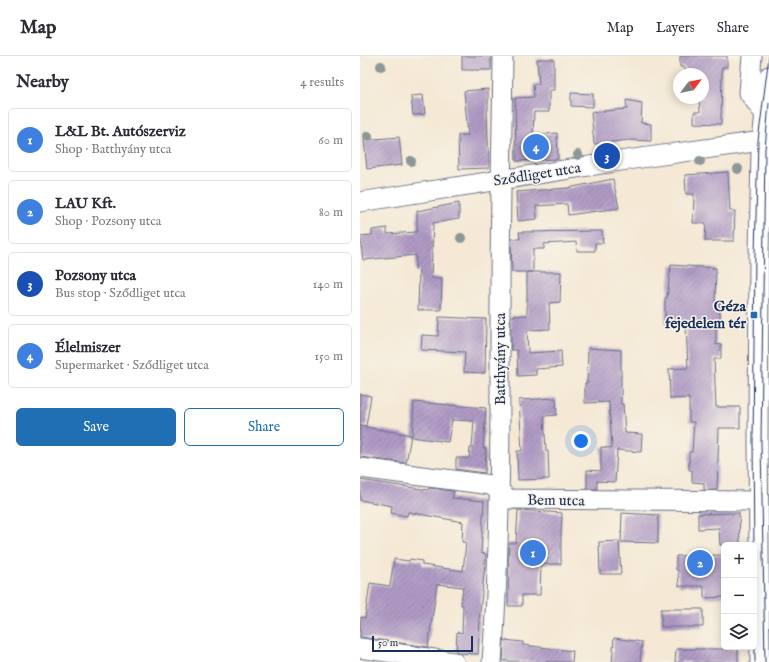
<!DOCTYPE html>
<html lang="en">
<head>
<meta charset="utf-8">
<style>
  :root { --surface:#fff; --page:#f2f2f3; --text:#2b2b33; --muted:#7c7c81; --line:#e1e1e2; --accent:#1f6fb2 }
  body { margin:0; font-family:"IM FELL English",serif; background:var(--page); color:var(--text) }
  .controls { position:absolute; right:12px; bottom:12px; display:grid; overflow:hidden; border-radius:6px; box-shadow:0 2px 10px #0003 }
  .controls button { width:36px; height:36px; display:grid; place-items:center; padding:0; border:0; border-bottom:1px solid var(--line); background:var(--surface); color:var(--text); font:20px sans-serif }
  .compass { position:absolute; left:313px; top:12px; width:36px; height:36px; border-radius:50%; background:var(--surface); box-shadow:0 2px 10px #0003; rotate:58deg }
  .scale { position:absolute; left:12px; bottom:10px; width:101px; box-sizing:border-box; padding-left:4px; border:2px solid #1b2f5e; border-top:0; font-size:11px; line-height:14px; white-space:nowrap; color:#1b2f5e; -webkit-text-stroke:3px #f7f3e8; paint-order:stroke }
  .you { position:absolute; left:221px; top:385px; width:14px; height:14px; margin:-10px; border:3px solid #fff; border-radius:50%; background:#1a73e8; box-shadow:0 0 0 6px #1a73e833 }
  .badge { display:grid; place-items:center; width:26px; height:26px; border-radius:50%; background:var(--accent); color:#fff; font-size:13px; font-weight:700 }
  .pin { position:absolute; translate:-50% -50%; border:2px solid #fff; box-shadow:0 1px 4px #0006 }
  .list { margin:0; padding:0; list-style:none }
  h2 { display:flex; justify-content:space-between; align-items:center; height:52px; margin:0; padding:0 16px; font-size:17px }
  h2 small { font-size:13px; font-weight:400; color:var(--muted) }
  .list li { display:grid; grid-template-columns:26px 1fr auto; gap:12px; align-items:center; box-sizing:border-box; height:64px; margin:0 8px 8px; padding:0 8px; border:1px solid var(--line); border-radius:6px }
  .list b { display:block; font-size:15px; white-space:nowrap }
  .list p { margin:0; font-size:13px; white-space:nowrap; color:var(--muted) }
  .list em { font-size:13px; font-style:normal; color:var(--muted) }
  .actions { display:flex; gap:8px; padding:12px 16px }
  .actions a { flex:1; padding:9px 0; border:1px solid var(--accent); border-radius:6px; text-align:center; font-size:14px; color:var(--accent) }
  .actions .main { background:var(--accent); color:#fff }
  .icon { flex:none; width:22px; height:22px; fill:none; stroke:currentColor; stroke-width:2; stroke-linecap:round; stroke-linejoin:round }
  .map { position:relative; flex:none; width:409px; height:606px; overflow:hidden }
  header { display:flex; align-items:center; gap:24px; box-sizing:border-box; height:56px; padding:0 20px; background:var(--surface); border-bottom:1px solid var(--line) }
  header strong { font-size:19px }
  nav { display:flex; gap:22px; margin-inline-start:auto; font-size:14px }
  main { display:flex }
  aside { flex:1; background:var(--surface) }
  .map>svg:first-child { display:block }
  .building { fill:url(#building-hatch) }
  .lines { fill:none; stroke-linecap:round; stroke-linejoin:round }
  .minor-casing { stroke:#677087; stroke-width:21 }
  .minor { stroke:#fff; stroke-width:19 }
  .tram { stroke:#1b2f5e; stroke-width:1 }
  .tree { fill:#8c9797 }
  .poi-dot { fill:#1f6fb2; stroke:#f7f3e8; stroke-width:1.5 }
  .labels { text-anchor:middle; stroke-width:3; stroke-linejoin:round; paint-order:stroke }
  .street-label { font-size:15px; fill:#1b2f5e; stroke:#f7f3e8 }
  .poi-label { font-size:15px; font-weight:bold; fill:#1b2f5e; stroke:#f7f3e8; text-anchor:end }
</style>
</head>
<body>
<header>
<strong>Map</strong>
<nav><a>Map</a><a>Layers</a><a>Share</a></nav>
</header>
<main>
<aside>
<h2>Nearby<small>4 results</small></h2>
<ul class="list">
<li><span class="badge" style="background:#3f7fe0">1</span><div><b>L&amp;L Bt. Autószerviz</b><p>Shop · Batthyány utca</p></div><em>60 m</em></li>
<li><span class="badge" style="background:#3f7fe0">2</span><div><b>LAU Kft.</b><p>Shop · Pozsony utca</p></div><em>80 m</em></li>
<li><span class="badge" style="background:#1a4fb4">3</span><div><b>Pozsony utca</b><p>Bus stop · Sződliget utca</p></div><em>140 m</em></li>
<li><span class="badge" style="background:#3f7fe0">4</span><div><b>Élelmiszer</b><p>Supermarket · Sződliget utca</p></div><em>150 m</em></li>
</ul>
<div class="actions"><a class="main">Save</a><a>Share</a></div>
</aside>
<div class="map">
<svg width="409" height="606" viewBox="0 0 409 606">
  <defs>
    <pattern id="building-hatch" width="6" height="6" patternUnits="userSpaceOnUse"><rect width="6" height="6" fill="#b09ac5"/><path d="M-1 1l2-2M0 6l6-6M5 7l2-2" fill="none" stroke="#8e7ea3"/></pattern>
  </defs>
  <rect width="100%" height="100%" fill="#f7f3e8"/>
  <filter id="ink" filterUnits="userSpaceOnUse"><feTurbulence type="fractalNoise" baseFrequency=".025" numOctaves="2"/><feDisplacementMap in="SourceGraphic" scale="8" xChannelSelector="R" yChannelSelector="G"/><feConvolveMatrix kernelMatrix="1 2 1 2 8 2 1 2 1" color-interpolation-filters="sRGB"/></filter>
  <filter id="wash" filterUnits="userSpaceOnUse"><feTurbulence type="fractalNoise" baseFrequency=".012" numOctaves="4" result="noise"/><feDisplacementMap in="SourceGraphic" scale="16" xChannelSelector="R" yChannelSelector="G"/><feGaussianBlur stdDeviation="0.9" result="paint"/><feColorMatrix in="noise" values="0 0 0 0 0 0 0 0 0 0 0 0 0 0 0 0 0 1.4 0 .05"/><feComposite in="paint" operator="in"/></filter>
  <g filter="url(#wash)">
    <rect width="100%" height="100%" fill="#f5e8d4"/>
    <g id="blocks">
      <path class="building" d="M102 0H131V14H102Z
        M320 0H367V11H362L361 68 334 67V56H340L339 42H343V18H325V11H320Z
        M177 3H194V34H189V56H174L173 79 197 77 198 103 156 105 155 42 174 41 173 28H179Z
        M128 33V54H127L129 112 99 113 98 79H108L104 35Z
        M211 37 233 38V51L211 50Z
        M63 39 65 58 53 59 51 40Z
        M266 44 282 47 281 67 291 68V85L269 84 234 88 231 56 267 53Z
        M39 81 42 109 7 113 4 84Z
        M368 116 370 155H375L374 185H345L346 167H333L334 138H326L325 119Z
        M253 123 259 152 208 159 207 148 176 150 177 163 158 165 156 136 208 132Z
        M99 147V163L73 167 71 222H82L81 254H58L59 215 55 214 56 199 3 204 0 180 12 179V174L27 172V178L57 176V155Z
        M242 175 243 187H235V195H217L216 186 184 188V193H173V216H152L151 183H160L159 176Z
        M311 209 356 212 355 247H360V267L356 266V289L361 288V303H354L356 351H380V372H359L357 434H344V427L332 426V414H329V396H332L334 366H329V342L310 343 309 313 328 312 326 268H305V242H307Z
        M167 216H201L200 246 189 247 190 273 167 274 168 297 201 295 202 311 176 313V319L158 320 157 294H151V260L167 259Z
        M79 261 126 263 125 317 104 316 105 296 61 294 62 279 78 280Z
        M228 292 261 294V348H263L265 377 282 378 281 396 257 394 255 426 237 425V433H227V414L241 415V391L252 392 249 346 225 347V327H227Z
        M0 338 11 340 6 370 0 369Z
        M196 342 197 359 184 360 186 395H188L189 423 158 424 157 395H162L159 344Z
        M54 346 126 352 123 392 126 393 125 417 96 413V402H109L110 392H112L114 365 92 364 88 386 52 381Z
        M0 370 51 379 46 407 0 401Z
        M0 424 68 434 69 432 94 435 92 442 124 445 121 497 126 498 119 565H120L118 598 99 597 96 595 97 576 102 577 103 549H101L103 531 77 528 68 591 0 581 1 561 5 562 10 527 30 530 34 503 49 505 50 503 62 505V509L103 515 106 486H102L103 466 48 456 47 460 31 457 32 450 0 444Z
        M158 454 202 457 201 476V508H181L180 539H162V550H148L149 487H156Z
        M262 457 298 459V487L261 486Z
        M379 457 380 489H360L359 472 338 473V458Z
        M259 485 261 518H240L239 486Z
        M364 499V541L344 542V530H319L318 514H316V500Z
        M301 553H343V571H301Z
        M254 582 282 586 280 606H252Z
        M144 584 163 586V589L213 595 212 606 143 605Z
        M316 593H378V606H315Z"/>
    </g>
  </g>
  <g filter="url(#ink)">
    <use href="#blocks" fill-opacity="0" stroke="#677087" stroke-width="1"/>
    <g class="lines">
      <defs>
        <path id="minor" d="M392 0 389 37 404 57
          M0 146 267 104 409 84
          M0 412 131 429 149 443 398 445
          M0 592 94 606
          M132 606C141 486 140 367 140 247 140 164 142 82 143 0
          M400 606 398 384 399 198 401 94 409 20"/>
      </defs>
      <use href="#minor" class="minor-casing"/>
      <use href="#minor" class="minor"/>
      <path class="tram" d="M395 606 393 385 395 197 398 85 409 0
        M405 606 401 386 405 93 409 47"/>
    </g>
    <g class="tree">
      <circle cx="21" cy="10" r="5"/>
      <circle cx="8" cy="80" r="5"/>
      <circle cx="218" cy="99" r="5"/>
      <circle cx="51" cy="105" r="5"/>
      <circle cx="340" cy="105" r="5"/>
      <circle cx="378" cy="113" r="5"/>
      <circle cx="101" cy="182" r="5"/>
    </g>
  </g>
  <rect class="poi-dot" x="390" y="255" width="8" height="8" rx="2"/>
  <g class="labels">
    <g class="street-label">
      <text transform="translate(177 118) rotate(-9)" y="5">Sződliget utca</text>
      <text transform="translate(140 303) rotate(-90)" y="5">Batthyány utca</text>
      <text transform="translate(196 444) rotate(1)" y="5">Bem utca</text>
    </g>
    <g class="poi-label">
      <text x="386" y="255">Géza<tspan x="386" dy="17">fejedelem tér</tspan></text>
    </g>
  </g>
</svg>
<div class="controls">
<button>+</button>
<button>−</button>
<button><svg class="icon" aria-label="layers" viewBox="0 0 24 24"><path d="M12 4l9 5-9 5-9-5zM3 14l9 5 9-5"/></svg></button>
</div>
<svg class="compass" viewBox="-18 -18 36 36"><path d="M0-13l5 13h-10z" fill="#e53935"/><path d="M0 13l5-13h-10z" fill="#7c7c81"/></svg>
<div class="scale">50 m</div>
<div class="you"></div>
<div class="pin badge" style="left:173px;top:497px;background:#3f7fe0">1</div>
<div class="pin badge" style="left:340px;top:507px;background:#3f7fe0">2</div>
<div class="pin badge" style="left:247px;top:100px;background:#1a4fb4">3</div>
<div class="pin badge" style="left:176px;top:91px;background:#3f7fe0">4</div>
</div>
</main>
</body>
</html>
